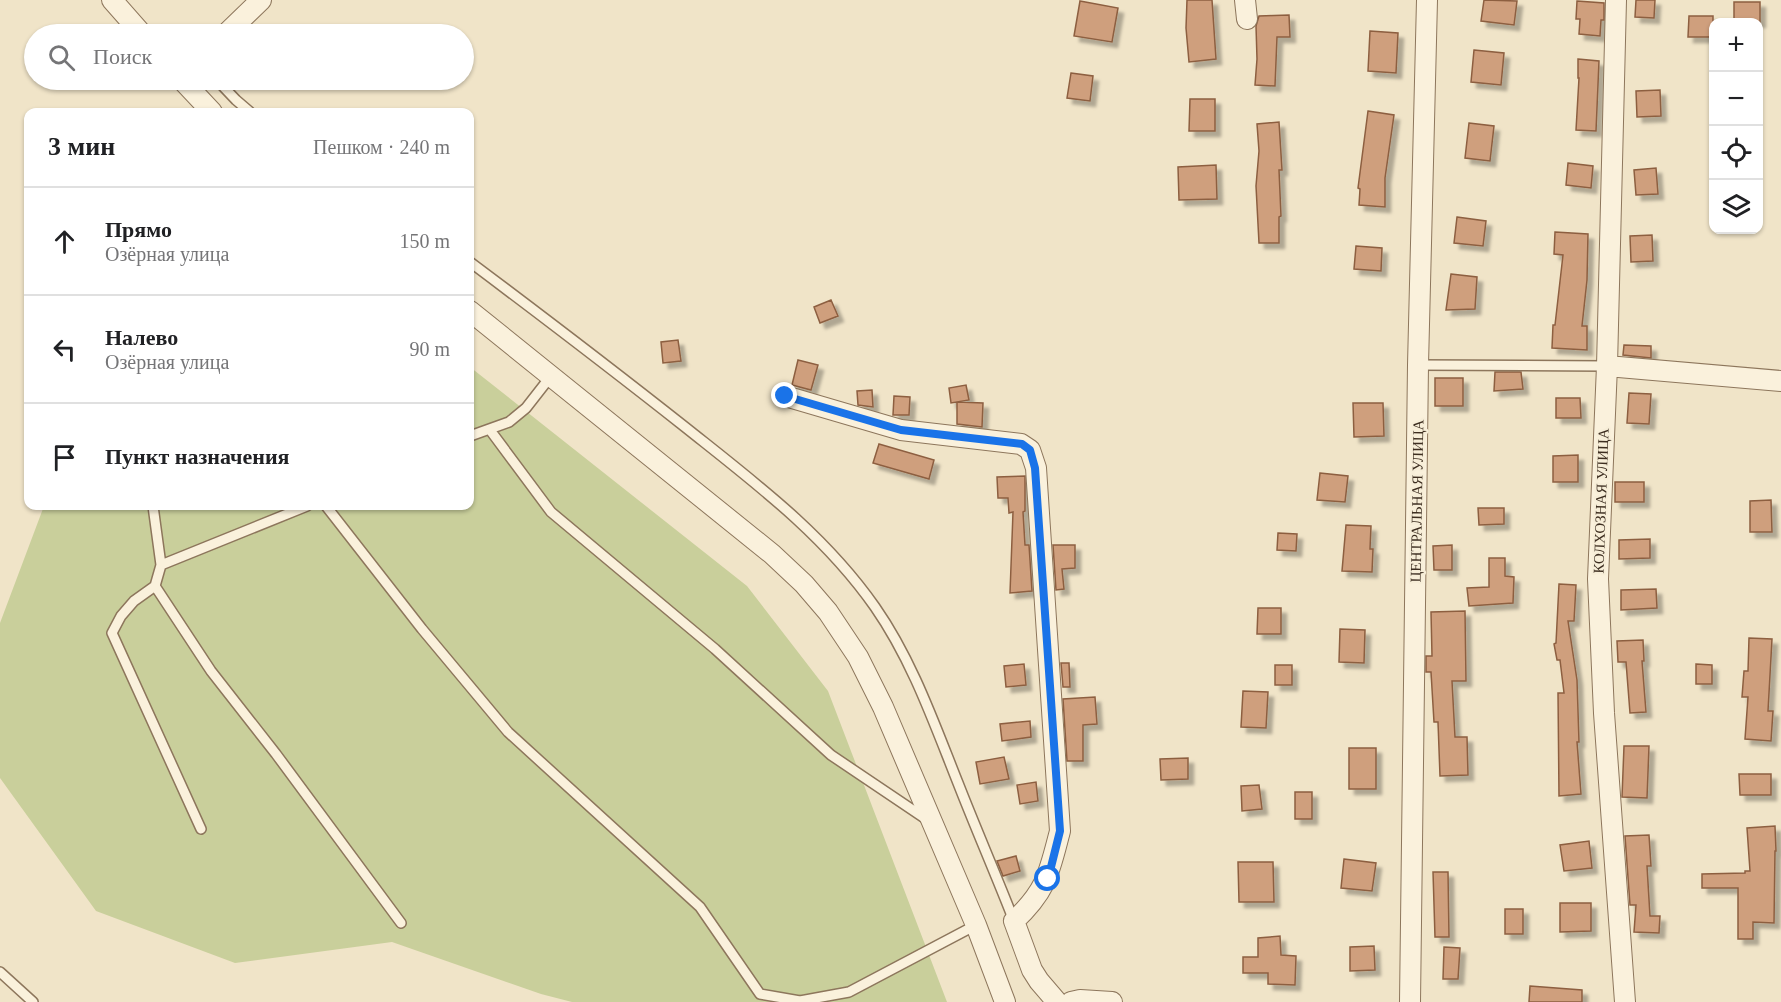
<!DOCTYPE html>
<html lang="ru">
<head>
<meta charset="utf-8">
<style>
  :root { --surface:#fff; --page:#f6f6f6; --text:#202124; --muted:#757577; --line:#e0e0e0 }
  body { margin:0; font-family:Georgia,serif; background:var(--page); color:var(--text) }
  .controls { position:absolute; right:18px; top:18px; display:grid; overflow:hidden; border-radius:12px; box-shadow:0 2px 4px #0004 }
  .controls button { width:54px; height:54px; display:grid; place-items:center; padding:0; border:0; border-bottom:2px solid var(--line); background:var(--surface); color:var(--text); font:30px sans-serif }
  .stop { position:absolute; width:18px; height:18px; margin:-14px; border:4px solid #1a73e8; border-radius:50%; background:#fff }
  .stop.end { background:#1a73e8; border-color:#fff; box-shadow:0 2px 6px #0008 }
  .list { margin:0; padding:0; list-style:none }
  h2 { display:flex; justify-content:space-between; align-items:center; height:78px; margin:0; padding:0 24px; font-size:26px }
  h2 small { font-size:20px; font-weight:400; color:var(--muted) }
  .list li { display:grid; grid-template-columns:39px 1fr auto; gap:18px; align-items:center; box-sizing:border-box; height:108px; padding:0 24px; border-top:2px solid var(--line) }
  .list b { display:block; font-size:22px; white-space:nowrap }
  .list p { margin:0; font-size:20px; white-space:nowrap; color:var(--muted) }
  .list em { font-size:20px; font-style:normal; color:var(--muted) }
  .icon { flex:none; width:33px; height:33px; fill:none; stroke:currentColor; stroke-width:2; stroke-linecap:round; stroke-linejoin:round }
  .map { position:relative; flex:none; width:1781px; height:1002px; overflow:hidden }
  .search { position:absolute; background:var(--surface); box-shadow:0 2px 4px #0004; left:24px; top:24px; width:450px; height:66px; display:flex; align-items:center; gap:15px; box-sizing:border-box; padding:0 21px; border-radius:33px; color:var(--muted); font-size:22px }
  .panel { position:absolute; background:var(--surface); box-shadow:0 2px 4px #0004; left:24px; top:108px; width:450px; height:402px; border-radius:12px }
  .map>svg:first-child { display:block }
  .green { fill:#c9cf9b }
  .building { fill:#cf9f7d; stroke:#8d5f41; stroke-width:1.5; filter:url(#shadow) }
  .lines { fill:none; stroke-linecap:round; stroke-linejoin:round }
  .service-casing { stroke:#8d765c; stroke-width:12 }
  .minor-casing { stroke:#8d765c; stroke-width:22 }
  .service { stroke:#faf1dc; stroke-width:9 }
  .minor { stroke:#faf1dc; stroke-width:20 }
  .route { stroke:#1a73e8; stroke-width:8 }
  .labels { text-anchor:middle; stroke-width:4.5; stroke-linejoin:round; paint-order:stroke }
  .street-label { font-size:15px; fill:#3d2e20; stroke:#f7eed8 }
</style>
</head>
<body>
<div class="map">
<svg width="1781" height="1002" viewBox="0 0 1781 1002">
  <defs>
    <filter id="shadow"><feDropShadow dx="5.5" dy="5.5" stdDeviation="1.5" flood-color="#0004"/></filter>
  </defs>
  <rect width="100%" height="100%" fill="#f0e4c8"/>
  <path class="green" d="M470 367 747 586 828 691 947 1002H572L541 994 392 942 235 963 96 911 0 778V623L44 506H470Z"/>
  <path class="building" d="M1187 0H1212L1216 59 1189 62 1186 28Z
    M1484 0 1517 1 1514 25 1481 21Z
    M1636 0H1655L1654 18 1635 17Z
    M1080 1 1118 8 1112 42 1074 36Z
    M1577 1 1604 3V20H1601L1600 36 1579 34 1580 19H1576Z
    M1734 2H1760V22H1734Z
    M1289 15 1290 37H1277L1275 86 1255 85 1257 59 1256 26 1259 16Z
    M1689 16H1713V37H1688Z
    M1370 31 1398 33 1396 73 1368 71Z
    M1474 50 1504 53 1501 85 1471 82Z
    M1578 59 1599 61 1596 131 1576 130 1579 78H1578Z
    M1071 73 1093 76 1090 101 1067 98Z
    M1660 90 1661 116 1637 117 1636 91Z
    M1190 99H1215V131H1189Z
    M1368 111 1394 115 1385 178V207L1359 205 1360 189 1358 188Z
    M1279 122 1282 170H1279L1281 216 1279 217V243H1259L1256 186 1259 151 1257 124Z
    M1469 123 1494 126 1490 161 1465 158Z
    M1568 163 1593 166 1591 188 1566 185Z
    M1216 165 1217 199 1179 200 1178 167Z
    M1656 168 1658 194 1636 195 1634 170Z
    M1457 217 1486 221 1483 246 1454 243Z
    M1555 232 1588 234 1587 280 1582 326H1587V350L1552 348 1553 325H1555L1563 255 1554 254Z
    M1652 235 1653 261 1631 262 1630 236Z
    M1356 246 1382 248 1381 271 1354 269Z
    M1451 274 1477 277 1475 309 1446 310Z
    M831 300 838 316 820 323 814 307Z
    M678 340 681 361 663 363 661 342Z
    M1624 345 1651 346V358L1623 355Z
    M798 360 818 365 811 390 792 385Z
    M1495 372H1521L1523 389 1494 391Z
    M1435 378H1463V406H1435Z
    M966 385 969 400 951 403 949 388Z
    M872 390 873 407 858 405 857 391Z
    M1629 393 1651 394 1649 424 1627 423Z
    M894 396 910 397 909 415H893Z
    M1556 398H1580L1581 418H1556Z
    M957 402 983 403 982 427 957 424Z
    M1353 403H1383L1384 436 1354 437Z
    M879 444 934 460 929 479 873 463Z
    M1578 455V482H1553V456Z
    M1320 473 1348 476 1345 502 1317 500Z
    M1025 476V511L1023 512 1025 545H1029L1032 591 1010 593 1013 512 1009 513 1008 498H998L997 477Z
    M1615 482H1644V502H1615Z
    M1771 500 1772 532H1750V501Z
    M1478 508H1504V524L1479 525Z
    M1346 525 1371 526 1370 549H1373L1372 572 1342 571Z
    M1278 533 1297 534 1296 551 1277 550Z
    M1650 539V558L1619 559V540Z
    M1053 545H1075V568L1062 569 1064 589 1056 590Z
    M1452 545V570H1434L1433 546Z
    M1489 558H1505V576L1514 577 1513 603 1469 606 1467 588 1489 587Z
    M1559 584 1576 585 1574 621H1568L1577 680 1579 742H1577L1581 794 1559 796 1558 693H1564L1560 660H1557L1554 644 1556 643Z
    M1656 589 1657 608 1621 610V590Z
    M1258 608H1281V634H1257Z
    M1465 611 1466 681H1452L1455 737H1467L1468 775 1440 776 1438 722H1434L1431 672H1426V656H1432L1431 612Z
    M1340 629 1365 630 1364 663 1339 662Z
    M1749 638 1772 639 1768 711H1773L1771 741 1745 739 1748 697H1742L1744 671H1748Z
    M1643 640 1644 661H1642L1646 712 1630 713 1626 662H1618L1617 641Z
    M1061 663H1069L1070 687H1063Z
    M1024 664 1026 685 1006 687 1004 666Z
    M1696 664 1712 665V684H1696Z
    M1275 665H1292V685H1275Z
    M1243 691 1268 692 1266 728 1241 727Z
    M1095 697 1097 724 1083 725V761H1067L1063 699Z
    M1030 721 1031 737 1002 741 1000 724Z
    M1624 746H1649L1647 798 1622 797Z
    M1349 748H1376V789H1349Z
    M1004 757 1009 779 980 784 976 762Z
    M1188 758V779L1161 780 1160 759Z
    M1739 774H1771V795H1740Z
    M1036 782 1038 801 1020 804 1017 785Z
    M1259 785 1262 809 1242 811 1241 786Z
    M1295 792H1312V819H1295Z
    M1775 826 1776 851H1775L1774 923 1753 922V939H1738V888H1702V874L1745 873V871H1750L1747 828Z
    M1649 835 1651 866H1647L1650 916H1660L1659 933 1634 932 1636 905H1630L1625 836Z
    M1589 841 1592 868 1564 871 1560 845Z
    M1016 856 1020 871 1003 876 997 861Z
    M1344 859 1376 863 1372 891 1341 888Z
    M1238 862H1273L1274 902H1239Z
    M1433 872H1448L1449 937H1435Z
    M1560 903H1591V931L1560 932Z
    M1505 909H1523V934H1505Z
    M1280 936 1281 955 1296 956 1295 985 1268 984V973H1243V957H1258V938Z
    M1374 946 1375 970 1350 971V947Z
    M1444 947 1460 948 1458 979H1443Z
    M1530 986 1582 990V1002H1529Z"/>
  <g class="lines">
    <defs>
      <path id="service" d="M217 80 236 100 250 112
        M470 262C542 316 614 371 685 427 754 482 824 534 875 607 912 660 934 723 958 783 976 829 996 875 1014 921
        M1418 365 1607 366
        M490 430 551 512 715 649 831 755 929 821
        M470 436 509 422 526 408 551 376
        M153 506 161 565 307 506
        M326 506 422 629 508 732 700 907 760 994 800 1001 849 992 976 925
        M161 565 155 586 134 601 121 616 112 633 201 829
        M155 586 211 671 276 754 401 923
        M0 972 33 1002"/>
      <path id="minor" d="M112 0 142 34
        M1245 0 1247 19
        M1616 0 1607 366 1598 579 1604 713 1625 1002
        M226 34 261 0
        M182 80 212 112
        M470 311 772 554 804 584 828 612 858 657 883 707 976 925 1005 1002
        M1607 366 1781 381
        M785 396 901 430 1021 444 1030 450 1036 468 1060 831C1049 873 1047 890 1014 921L1032 970 1039 981 1057 1002
        M1071 1002 1080 1000 1112 1002
        M1410 1002 1418 365 1427 0"/>
    </defs>
    <use href="#service" class="service-casing"/>
    <use href="#minor" class="minor-casing"/>
    <use href="#service" class="service"/>
    <use href="#minor" class="minor"/>
  </g>
  <g class="lines">
    <path class="route" d="M785 396 901 430 1022 444 1030 450 1035 468 1060 831 1048 879"/>
  </g>
  <g class="labels">
    <g class="street-label">
      <text transform="translate(1417 501) rotate(-89)" y="5">ЦЕНТРАЛЬНАЯ УЛИЦА</text>
      <text transform="translate(1601 501) rotate(-88)" y="5">КОЛХОЗНАЯ УЛИЦА</text>
    </g>
  </g>
</svg>
<div class="controls">
<button>+</button>
<button>−</button>
<button><svg class="icon" aria-label="locate" viewBox="0 0 24 24"><circle cx="12" cy="12" r="6"/><path d="M12 2v4M12 18v4M2 12h4M18 12h4"/></svg></button>
<button><svg class="icon" aria-label="layers" viewBox="0 0 24 24"><path d="M12 4l9 5-9 5-9-5zM3 14l9 5 9-5"/></svg></button>
</div>
<div class="stop" style="left:1048px;top:879px"></div>
<div class="stop end" style="left:785px;top:396px"></div>
<div class="search"><svg class="icon" aria-label="search" viewBox="0 0 24 24"><circle cx="10" cy="10" r="6"/><path d="M15 15l6 6"/></svg>Поиск</div>
<section class="panel">
<h2>3 мин<small>Пешком · 240 m</small></h2>
<ul class="list">
<li><svg class="icon" aria-label="ahead" viewBox="0 0 24 24"><path d="M12 20V5M6 11l6-6 6 6"/></svg><div><b>Прямо</b><p>Озёрная улица</p></div><em>150 m</em></li>
<li><svg class="icon" aria-label="left" viewBox="0 0 24 24"><path d="M17 20v-9H6M10 6l-5 5 5 5"/></svg><div><b>Налево</b><p>Озёрная улица</p></div><em>90 m</em></li>
<li><svg class="icon" aria-label="arrive" viewBox="0 0 24 24"><path d="M6 21V4h12l-3 4 3 4H6"/></svg><div><b>Пункт назначения</b></div></li>
</ul>
</section>
</div>
</body>
</html>
